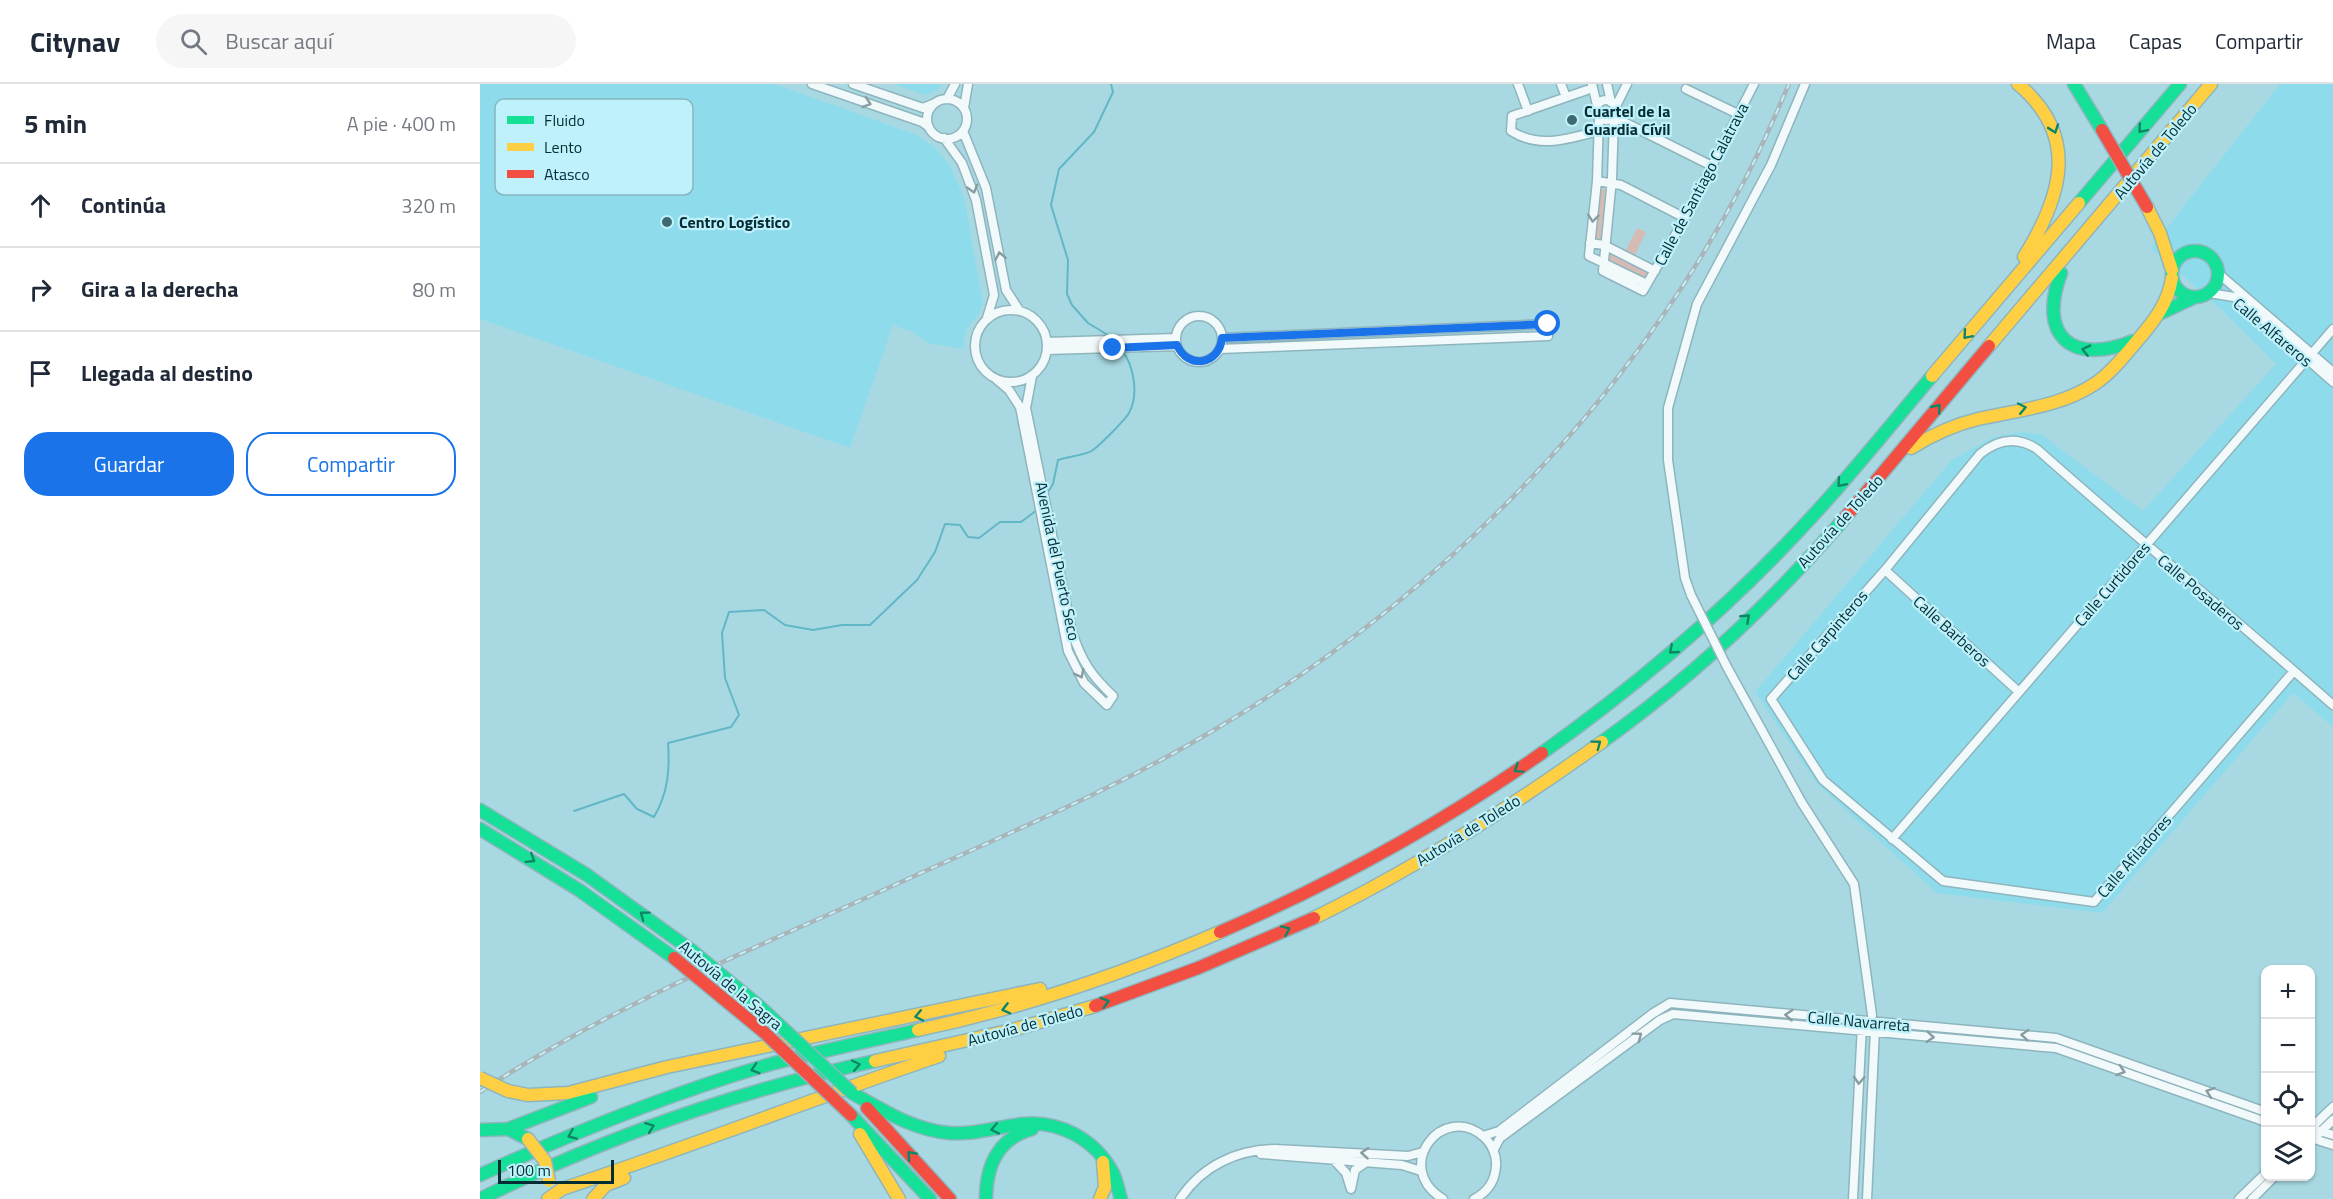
<!DOCTYPE html>
<html lang="es">
<head>
<meta charset="utf-8">
<style>
  :root { --surface:#fff; --page:#f6f6f7; --text:#1f2937; --muted:#747a83; --line:#e0e1e3; --accent:#1a73e8 }
  body { margin:0; font-family:"Titillium Web",sans-serif; background:var(--page); color:var(--text) }
  .controls { position:absolute; right:18px; bottom:18px; display:grid; overflow:hidden; border-radius:12px; box-shadow:0 2px 4px #0004 }
  .controls button { width:54px; height:54px; display:grid; place-items:center; padding:0; border:0; border-bottom:2px solid var(--line); background:var(--surface); color:var(--text); font:30px sans-serif }
  .scale { position:absolute; left:18px; bottom:15px; width:116px; box-sizing:border-box; padding-left:6px; border:3px solid #052d34; border-top:0; font-size:16px; line-height:21px; white-space:nowrap; color:#052d34; -webkit-text-stroke:4px #bef1fb; paint-order:stroke }
  .stop { position:absolute; width:18px; height:18px; margin:-14px; border:4px solid #1a73e8; border-radius:50%; background:#fff }
  .stop.end { background:#1a73e8; border-color:#fff; box-shadow:0 2px 6px #0008 }
  .list { margin:0; padding:0; list-style:none }
  h2 { display:flex; justify-content:space-between; align-items:center; height:78px; margin:0; padding:0 24px; font-size:26px }
  h2 small { font-size:20px; font-weight:400; color:var(--muted) }
  .list li { display:grid; grid-template-columns:39px 1fr auto; gap:18px; align-items:center; box-sizing:border-box; height:84px; padding:0 24px; border-top:2px solid var(--line) }
  .list b { display:block; font-size:22px; white-space:nowrap }
  .list em { font-size:20px; font-style:normal; color:var(--muted) }
  .actions { display:flex; gap:12px; padding:18px 24px }
  .actions a { flex:1; padding:14px 0; border:2px solid var(--accent); border-radius:24px; text-align:center; font-size:21px; color:var(--accent) }
  .actions .main { background:var(--accent); color:#fff }
  .icon { flex:none; width:33px; height:33px; fill:none; stroke:currentColor; stroke-width:2; stroke-linecap:round; stroke-linejoin:round }
  .map { position:relative; flex:none; width:1853px; height:1115px; overflow:hidden }
  header { display:flex; align-items:center; gap:36px; box-sizing:border-box; height:84px; padding:0 30px; background:var(--surface); border-bottom:2px solid var(--line) }
  header strong { font-size:28px }
  nav { display:flex; gap:33px; margin-inline-start:auto; font-size:21px }
  .search { width:420px; height:54px; background:var(--page); display:flex; align-items:center; gap:15px; box-sizing:border-box; padding:0 21px; border-radius:33px; color:var(--muted); font-size:22px }
  main { display:flex }
  aside { flex:1; background:var(--surface) }
  .map>svg:first-child { display:block }
  .built { fill:#8edceb }
  .green { fill:#d6bbb5 }
  .lines { fill:none; stroke-linecap:round; stroke-linejoin:round }
  .stream { stroke:#62b7c6; stroke-width:2 }
  .street-casing { stroke:#8eb5bd; stroke-width:11 }
  .fast-casing { stroke:#8eb5bd; stroke-width:15 }
  .slow-casing { stroke:#8eb5bd; stroke-width:15 }
  .jam-casing { stroke:#8eb5bd; stroke-width:15 }
  .street { stroke:#f2f9fb; stroke-width:8 }
  .fast { stroke:#16e098; stroke-width:12 }
  .slow { stroke:#ffcf43; stroke-width:12 }
  .jam { stroke:#f24e42; stroke-width:12 }
  .rail-casing { stroke:#a9b5b8; stroke-width:4.5 }
  .rail { stroke:#bef1fb; stroke-width:2; stroke-dasharray:7; stroke-linecap:butt }
  .street-bridge-casing { stroke:#8eb5bd; stroke-width:11; stroke-linecap:butt }
  .fast-bridge-casing { stroke:#8eb5bd; stroke-width:15; stroke-linecap:butt }
  .slow-bridge-casing { stroke:#8eb5bd; stroke-width:15; stroke-linecap:butt }
  .jam-bridge-casing { stroke:#8eb5bd; stroke-width:15; stroke-linecap:butt }
  .street-bridge { stroke:#f2f9fb; stroke-width:8 }
  .fast-bridge { stroke:#16e098; stroke-width:12 }
  .slow-bridge { stroke:#ffcf43; stroke-width:12 }
  .jam-bridge { stroke:#f24e42; stroke-width:12 }
  .oneway { stroke:#879da1 }
  .oneway2 { stroke:#0e8666 }
  .route { stroke:#1a73e8; stroke-width:8 }
  .poi-dot { fill:#3e6971; stroke:#bef1fb; stroke-width:2 }
  .labels { text-anchor:middle; stroke-width:4.5; stroke-linejoin:round; paint-order:stroke }
  .poi-label { font-size:16px; font-weight:bold; fill:#052d34; stroke:#bef1fb; text-anchor:start }
  .street-label { font-size:16px; fill:#052d34; stroke:#bef1fb }
  .key { fill:#bef1fb; stroke:#86b6bf; stroke-width:1.5 }
  .key-label { font-size:16px; fill:#052d34 }
</style>
</head>
<body>
<header>
<strong>Citynav</strong>
<div class="search"><svg class="icon" aria-label="search" viewBox="0 0 24 24"><circle cx="10" cy="10" r="6"/><path d="M15 15l6 6"/></svg>Buscar aquí</div>
<nav><a>Mapa</a><a>Capas</a><a>Compartir</a></nav>
</header>
<main>
<aside>
<h2>5 min<small>A pie · 400 m</small></h2>
<ul class="list">
<li><svg class="icon" aria-label="ahead" viewBox="0 0 24 24"><path d="M12 20V5M6 11l6-6 6 6"/></svg><div><b>Continúa</b></div><em>320 m</em></li>
<li><svg class="icon" aria-label="right" viewBox="0 0 24 24"><path d="M7 20v-9h11M14 6l5 5-5 5"/></svg><div><b>Gira a la derecha</b></div><em>80 m</em></li>
<li><svg class="icon" aria-label="arrive" viewBox="0 0 24 24"><path d="M6 21V4h12l-3 4 3 4H6"/></svg><div><b>Llegada al destino</b></div></li>
</ul>
<div class="actions"><a class="main">Guardar</a><a>Compartir</a></div>
</aside>
<div class="map">
<svg width="1853" height="1115" viewBox="0 0 1853 1115">
  <rect width="100%" height="100%" fill="#a8d9e2"/>
  <path class="built" d="M0 0H295L437 51 453 62 470 81 484 114 503 219 499 229 486 246 483 265 448 259 431 247 413 241 370 364 0 235Z
    M413 0H462L458 6 446 11Z
    M1800 0H1853V643L1813 609 1622 829 1457 809 1337 700 1275 608 1471 377 1513 353 1541 348 1562 351 1663 427 1796 280 1745 229 1671 164Z"/>
  <path class="green" d="M1123 104 1126 107 1121 154 1118 156 1115 154 1120 105Z
    M1157 144 1166 148 1155 171 1146 166Z
    M1129 168 1167 187 1168 191 1163 193 1126 174Z"/>
  <g class="lines">
    <path class="stream" d="M631 253 608 239 592 221 587 210 588 176 571 121 579 85 614 48 633 8 631 0
      M566 411 573 400 578 376C588 372 605 372 613 366 620 361 645 336 649 329 659 311 654 281 642 267
      M94 727 144 710 157 725 174 733C188 709 190 686 188 659L251 643 259 631 245 594 242 549 249 528 284 526 305 541 333 546 362 541H390L437 496 455 468 465 440 480 441 488 453 499 454 520 438H541L557 426"/>
    <defs>
      <path id="street" d="M332 0 442 38 449 43
        M373 0 443 24 455 19
        M1038 0 1048 27
        M1081 0 1086 13
        M1112 0 1117 21
        M1127 0 1131 18
        M1206 5 1258 30
        M1107 6 1032 32 1031 47C1059 65 1088 55 1118 47
        M467 15 475 0
        M447 35a20 20 0 1 1 40 0a20 20 0 1 1-40 0Z
        M1116 26a10 10 0 1 1 20 0a10 10 0 1 1-20 0Z
        M484 24 488 0
        M1135 24 1147 0
        M1119 34 1117 97 1109 172 1167 200
        M483 47 506 104 526 206 539 226
        M464 54 482 79 496 116 514 211 507 234
        M1232 82 1134 33 1132 95 1123 187 1163 207 1205 134 1274 0
        M1117 97 1141 101 1205 134
        M1110 159 1124 161 1175 187
        M1739 190 1853 288
        M1729 209 1754 213 1766 221 1853 298
        M495 262a36 36 0 1 1 72 0a36 36 0 1 1-72 0Z
        M696 255a23 23 0 1 1 46 0a23 23 0 1 1-46 0Z
        M567 258 696 254
        M740 265 1068 252V240L742 254
        M567 266 697 262
        M517 296 529 306 540 323 588 567 604 599 627 621 633 612C611 591 602 578 592 548L546 324 552 292
        M1405 486 1539 608
        M1211 511 1205 494 1188 376V324L1217 220 1291 81 1325 0
        M1247 583 1322 719 1374 800 1392 931
        M1814 587 1614 818 1463 797 1343 696 1291 615 1405 486 1500 370C1518 355 1537 352 1557 365 1655 452 1755 535 1853 621
        M1412 755 1853 245
        M1830 1045 1853 1023
        M1836 1046 1853 1051
        M1003 1052 1019 1047 1172 930 1190 919 1576 954 1786 1028
        M1831 1054 1853 1061
        M1830 1058 1853 1036
        M1014 1065 1020 1054 1180 936 1193 930 1576 964 1786 1038
        M781 1070 922 1081 941 1087
        M854 1076 866 1089 871 1105 875 1086 885 1079
        M700 1115C722 1082 756 1066 795 1065L928 1072 943 1068
        M963 1115C911 1083 963 1017 1004 1053 1012 1060 1017 1072 1016 1082 1015 1097 1008 1108 994 1115
        M1373 1115 1382 941
        M1387 1115 1395 945
        M1759 1115 1786 1089
        M1772 1115 1795 1092"/>
      <path id="fast" d="M1594 0 1622 46
        M1599 119 1700 0
        M1692 190a23 23 0 1 1 46 0a23 23 0 1 1-46 0Z
        M1581 189C1557 252 1592 282 1653 257
        M1681 229 1715 213
        M1122 658C1210 595 1292 518 1363 436
        M1062 669C1162 598 1257 516 1339 425 1378 382 1414 337 1452 292
        M0 726 107 791 211 866
        M0 745 99 806 194 874
        M372 1009C403 1026 433 1046 469 1049 494 1051 517 1043 542 1040 579 1036 615 1055 633 1089 637 1097 638 1106 641 1115
        M371 1031 450 1115
        M28 1045 111 1013
        M0 1046 28 1045 48 1055
        M0 1091C95 1048 191 1009 291 980 340 967 389 957 438 946
        M0 1115C126 1053 258 1007 395 977
        M506 1115C506 1082 518 1054 552 1045"/>
      <path id="slow" d="M1538 0C1600 52 1582 112 1544 173
        M1667 123 1680 149 1692 186
        M1509 262 1731 0
        M1452 292 1599 119
        M1431 364C1452 351 1473 341 1498 335 1537 326 1581 323 1616 299 1632 288 1644 272 1657 257 1674 237 1688 220 1692 194
        M834 834C936 784 1030 724 1122 658
        M438 946C542 924 643 890 740 848
        M395 977 532 946 615 922
        M28 1007 48 1011 88 1009 187 983 560 905
        M380 1050 419 1115
        M68 1115 82 1105C209 1063 333 1015 459 972
        M113 1115 126 1101 144 1094
        M620 1115 625 1103 623 1078"/>
      <path id="jam" d="M1363 436 1509 262
        M740 848C853 799 961 740 1062 669
        M615 922 718 884 834 834
        M387 1024 470 1115"/>
    </defs>
    <use href="#street" class="street-casing"/>
    <use href="#fast" class="fast-casing"/>
    <use href="#slow" class="slow-casing"/>
    <use href="#jam" class="jam-casing"/>
    <use href="#street" class="street"/>
    <use href="#fast" class="fast"/>
    <use href="#slow" class="slow"/>
    <use href="#jam" class="jam"/>
    <defs>
      <path id="rail" d="M0 1008C137 917 294 857 443 788 541 744 642 701 734 646 955 516 1142 328 1262 101 1280 68 1294 34 1309 0"/>
    </defs>
    <use href="#rail" class="rail-casing"/>
    <use href="#rail" class="rail"/>
    <defs>
      <path id="street-bridge" d="M1211 511 1247 583"/>
      <path id="fast-bridge" d="M211 866 279 922 372 1009"/>
      <path id="slow-bridge" d="M0 994 28 1007
        M48 1055 65 1077 69 1097"/>
      <path id="jam-bridge" d="M1622 46 1667 123
        M194 874 285 949 371 1031"/>
    </defs>
    <use href="#street-bridge" class="street-bridge-casing"/>
    <use href="#fast-bridge" class="fast-bridge-casing"/>
    <use href="#slow-bridge" class="slow-bridge-casing"/>
    <use href="#jam-bridge" class="jam-bridge-casing"/>
    <use href="#street-bridge" class="street-bridge"/>
    <use href="#fast-bridge" class="fast-bridge"/>
    <use href="#slow-bridge" class="slow-bridge"/>
    <use href="#jam-bridge" class="jam-bridge"/>
  </g>
  <defs><path id="oneway-chevron" d="M-2-3.5L2.5 0L-2 3.5" fill="none" stroke-width="1.6" stroke-linecap="round" stroke-linejoin="round" transform="scale(1.5)"/></defs>
  <g class="oneway">
    <use href="#oneway-chevron" transform="translate(387 19) rotate(19)"/>
    <use href="#oneway-chevron" transform="translate(493 105) rotate(74)"/>
    <use href="#oneway-chevron" transform="translate(1113 134) rotate(96)"/>
    <use href="#oneway-chevron" transform="translate(520 172) rotate(-101)"/>
    <use href="#oneway-chevron" transform="translate(600 590) rotate(63)"/>
    <use href="#oneway-chevron" transform="translate(1309 931) rotate(-175)"/>
    <use href="#oneway-chevron" transform="translate(1545 951) rotate(-175)"/>
    <use href="#oneway-chevron" transform="translate(1158 952) rotate(-37)"/>
    <use href="#oneway-chevron" transform="translate(1450 953) rotate(5)"/>
    <use href="#oneway-chevron" transform="translate(1641 987) rotate(19)"/>
    <use href="#oneway-chevron" transform="translate(1379 996) rotate(93)"/>
    <use href="#oneway-chevron" transform="translate(1730 1008) rotate(-161)"/>
    <use href="#oneway-chevron" transform="translate(885 1069) rotate(-176)"/>
  </g>
  <g class="oneway2">
    <use href="#oneway-chevron" transform="translate(1574 45) rotate(71)"/>
    <use href="#oneway-chevron" transform="translate(1662 45) rotate(130)"/>
    <use href="#oneway-chevron" transform="translate(1487 251) rotate(131)"/>
    <use href="#oneway-chevron" transform="translate(1606 266) rotate(-167)"/>
    <use href="#oneway-chevron" transform="translate(1457 324) rotate(-51)"/>
    <use href="#oneway-chevron" transform="translate(1542 324) rotate(-12)"/>
    <use href="#oneway-chevron" transform="translate(1361 399) rotate(131)"/>
    <use href="#oneway-chevron" transform="translate(1266 534) rotate(-43)"/>
    <use href="#oneway-chevron" transform="translate(1193 566) rotate(139)"/>
    <use href="#oneway-chevron" transform="translate(1117 660) rotate(-37)"/>
    <use href="#oneway-chevron" transform="translate(1038 685) rotate(146)"/>
    <use href="#oneway-chevron" transform="translate(51 775) rotate(32)"/>
    <use href="#oneway-chevron" transform="translate(164 831) rotate(-143)"/>
    <use href="#oneway-chevron" transform="translate(806 846) rotate(-24)"/>
    <use href="#oneway-chevron" transform="translate(625 918) rotate(-16)"/>
    <use href="#oneway-chevron" transform="translate(526 925) rotate(166)"/>
    <use href="#oneway-chevron" transform="translate(439 932) rotate(168)"/>
    <use href="#oneway-chevron" transform="translate(376 981) rotate(-12)"/>
    <use href="#oneway-chevron" transform="translate(275 985) rotate(163)"/>
    <use href="#oneway-chevron" transform="translate(170 1043) rotate(-21)"/>
    <use href="#oneway-chevron" transform="translate(515 1045) rotate(169)"/>
    <use href="#oneway-chevron" transform="translate(92 1051) rotate(157)"/>
    <use href="#oneway-chevron" transform="translate(431 1071) rotate(-133)"/>
  </g>
  <g class="lines">
    <path class="route" d="M633 264 697 261C708 286 739 281 742 254L1068 240"/>
  </g>
  <g class="poi-dot">
    <circle cx="1092" cy="36" r="6"/>
    <circle cx="187" cy="138" r="6"/>
  </g>
  <g class="labels">
    <g class="poi-label">
      <text x="1104" y="33">Cuartel de la<tspan x="1104" dy="18">Guardia Cívil</tspan></text>
      <text x="199" y="144">Centro Logístico</text>
    </g>
    <g class="street-label">
      <text transform="translate(1675 67) rotate(-50)" y="6">Autovía de Toledo</text>
      <text transform="translate(1221 100) rotate(-62)" y="6">Calle de Santiago Calatrava</text>
      <text transform="translate(1793 248) rotate(40)" y="6">Calle Alfareros</text>
      <text transform="translate(1360 437) rotate(-48)" y="6">Autovía de Toledo</text>
      <text transform="translate(578 477) rotate(78)" y="6">Avenida del Puerto Seco</text>
      <text transform="translate(1632 500) rotate(-49)" y="6">Calle Curtidores</text>
      <text transform="translate(1721 508) rotate(40)" y="6">Calle Posaderos</text>
      <text transform="translate(1472 547) rotate(42)" y="6">Calle Barberos</text>
      <text transform="translate(1347 551) rotate(-49)" y="6">Calle Carpinteros</text>
      <text transform="translate(988 746) rotate(-32)" y="6">Autovía de Toledo</text>
      <text transform="translate(1654 772) rotate(-49)" y="6">Calle Afiladores</text>
      <text transform="translate(251 901) rotate(40)" y="6">Autovía de la Sagra</text>
      <text transform="translate(1379 937) rotate(5)" y="6">Calle Navarreta</text>
      <text transform="translate(545 941) rotate(-15)" y="6">Autovía de Toledo</text>
    </g>
  </g>
  <rect x="15" y="15" width="198" height="96" rx="9" class="key"/>
  <rect x="27" y="32" width="27" height="8" fill="#16e098"/>
  <rect x="27" y="59" width="27" height="8" fill="#ffcf43"/>
  <rect x="27" y="86" width="27" height="8" fill="#f24e42"/>
  <g class="key-label">
    <text x="64" y="42">Fluido</text>
    <text x="64" y="69">Lento</text>
    <text x="64" y="96">Atasco</text>
  </g>
</svg>
<div class="controls">
<button>+</button>
<button>−</button>
<button><svg class="icon" aria-label="locate" viewBox="0 0 24 24"><circle cx="12" cy="12" r="6"/><path d="M12 2v4M12 18v4M2 12h4M18 12h4"/></svg></button>
<button><svg class="icon" aria-label="layers" viewBox="0 0 24 24"><path d="M12 4l9 5-9 5-9-5zM3 14l9 5 9-5"/></svg></button>
</div>
<div class="scale">100 m</div>
<div class="stop" style="left:1068px;top:240px"></div>
<div class="stop end" style="left:633px;top:264px"></div>
</div>
</main>
</body>
</html>
